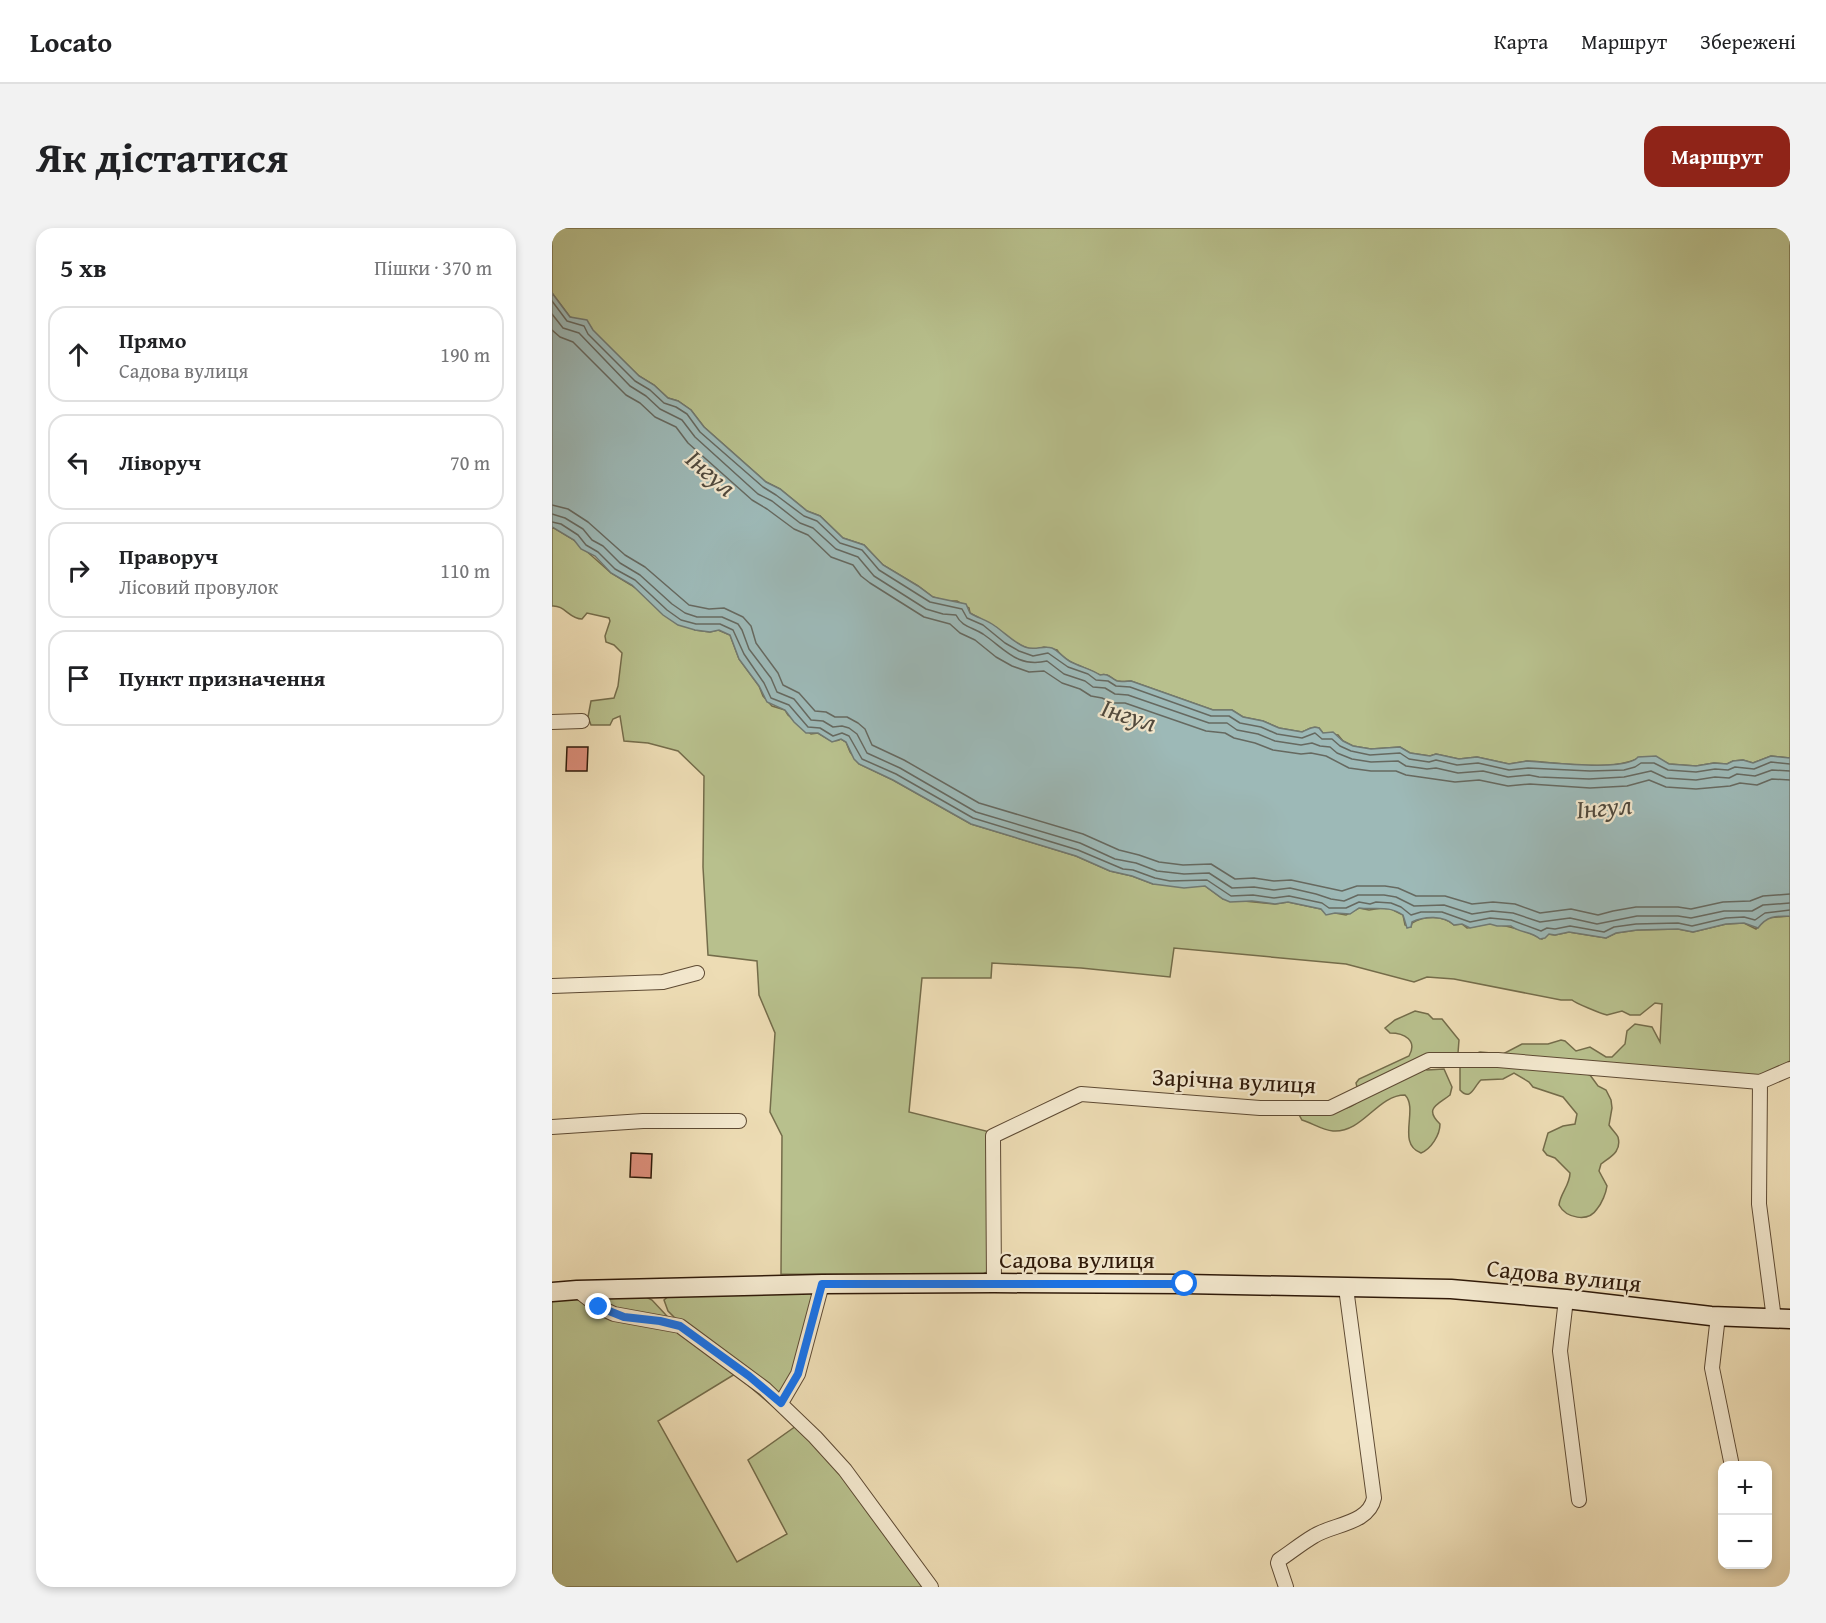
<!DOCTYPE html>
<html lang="uk">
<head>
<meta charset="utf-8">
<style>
  :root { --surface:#fff; --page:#f2f2f2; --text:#202124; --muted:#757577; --line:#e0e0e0; --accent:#8f2418 }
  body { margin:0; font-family:"Gentium Book Plus",serif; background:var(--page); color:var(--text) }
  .controls { position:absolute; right:18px; bottom:18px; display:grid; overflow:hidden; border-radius:12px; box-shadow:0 3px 9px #0003 }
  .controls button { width:54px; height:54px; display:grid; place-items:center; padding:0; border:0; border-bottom:2px solid var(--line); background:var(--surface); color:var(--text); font:30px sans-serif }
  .stop { position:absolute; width:18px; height:18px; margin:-14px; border:4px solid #1a73e8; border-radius:50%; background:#fff }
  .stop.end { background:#1a73e8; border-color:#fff; box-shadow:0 2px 6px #0008 }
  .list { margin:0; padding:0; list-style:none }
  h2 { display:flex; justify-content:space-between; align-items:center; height:78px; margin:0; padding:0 24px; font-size:26px }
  h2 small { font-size:20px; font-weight:400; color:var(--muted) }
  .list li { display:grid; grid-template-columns:39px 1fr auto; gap:18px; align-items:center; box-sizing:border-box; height:96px; margin:0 12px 12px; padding:0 12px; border:2px solid var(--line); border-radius:18px }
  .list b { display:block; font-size:22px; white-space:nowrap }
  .list p { margin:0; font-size:20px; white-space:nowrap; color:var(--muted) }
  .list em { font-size:20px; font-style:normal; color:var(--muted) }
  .icon { flex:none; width:33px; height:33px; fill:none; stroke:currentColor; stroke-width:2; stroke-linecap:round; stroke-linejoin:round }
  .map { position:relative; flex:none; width:1238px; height:1359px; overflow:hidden; border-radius:18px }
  header { display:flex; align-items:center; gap:36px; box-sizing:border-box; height:84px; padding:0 30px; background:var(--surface); border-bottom:2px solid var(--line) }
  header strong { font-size:28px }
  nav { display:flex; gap:33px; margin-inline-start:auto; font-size:21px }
  .intro { display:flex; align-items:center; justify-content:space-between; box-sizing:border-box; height:144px; padding:0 36px }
  h1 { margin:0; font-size:42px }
  .button { padding:15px 27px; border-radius:18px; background:var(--accent); color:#fff; font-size:21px; font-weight:700 }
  main { display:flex; gap:36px; padding:0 36px }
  aside { flex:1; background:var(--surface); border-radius:18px; box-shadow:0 3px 9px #0003 }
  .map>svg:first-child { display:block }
  .green { fill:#b8c08d; stroke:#746c4a; stroke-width:1.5; fill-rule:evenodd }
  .water { fill:#9db9b7; stroke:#717971; stroke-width:1.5 }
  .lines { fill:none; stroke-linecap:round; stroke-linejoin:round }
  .shore { stroke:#666960; stroke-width:1.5 }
  .building { fill:#da8c78; stroke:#2f1908; stroke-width:1.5 }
  .street-casing { stroke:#5e4a33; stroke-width:16 }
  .secondary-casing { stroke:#2f1908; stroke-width:21 }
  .street { stroke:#f3e8ce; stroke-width:14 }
  .secondary { stroke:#f3e8ce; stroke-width:18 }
  .route { stroke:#1a73e8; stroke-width:8 }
  .labels { text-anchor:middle; stroke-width:4.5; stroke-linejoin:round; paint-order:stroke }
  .street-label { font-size:24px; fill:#2f1908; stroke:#f3e8ce }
  .water-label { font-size:26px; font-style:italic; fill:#50493d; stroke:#f3e8ce }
</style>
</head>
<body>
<header>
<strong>Locato</strong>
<nav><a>Карта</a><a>Маршрут</a><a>Збережені</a></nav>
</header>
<div class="intro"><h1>Як дістатися</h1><a class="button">Маршрут</a></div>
<main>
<aside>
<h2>5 хв<small>Пішки · 370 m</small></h2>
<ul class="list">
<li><svg class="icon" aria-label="ahead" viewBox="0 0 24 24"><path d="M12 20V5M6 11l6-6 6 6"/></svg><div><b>Прямо</b><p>Садова вулиця</p></div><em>190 m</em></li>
<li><svg class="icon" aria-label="left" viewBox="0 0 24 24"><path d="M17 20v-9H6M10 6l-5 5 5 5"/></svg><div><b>Ліворуч</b></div><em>70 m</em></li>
<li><svg class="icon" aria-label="right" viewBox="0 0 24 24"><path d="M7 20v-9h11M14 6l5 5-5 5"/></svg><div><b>Праворуч</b><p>Лісовий провулок</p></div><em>110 m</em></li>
<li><svg class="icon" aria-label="arrive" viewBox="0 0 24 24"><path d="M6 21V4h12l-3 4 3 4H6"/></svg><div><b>Пункт призначення</b></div></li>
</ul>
</aside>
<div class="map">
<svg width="1238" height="1359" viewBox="0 0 1238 1359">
  <rect width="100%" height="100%" fill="#eddcb4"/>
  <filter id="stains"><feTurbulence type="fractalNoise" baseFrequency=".00333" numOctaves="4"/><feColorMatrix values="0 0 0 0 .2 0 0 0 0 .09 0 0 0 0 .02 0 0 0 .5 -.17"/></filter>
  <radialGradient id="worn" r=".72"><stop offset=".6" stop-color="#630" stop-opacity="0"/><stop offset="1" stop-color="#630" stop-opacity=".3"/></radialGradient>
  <path class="green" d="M0 0H1238V530L1219 528 1201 535 1191 532 1181 533 1175 536 1162 535 1144 538 1117 536 1109 532 1089 529C1061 545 1006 534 975 533L957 536 925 529 907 531 884 526 878 528 858 525 848 519 819 521 801 518 791 513 786 507 771 505 767 500C760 498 757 501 750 504L727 500 711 493 691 489 680 482H661L579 453C576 453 569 454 565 453 558 450 557 445 548 447 535 439 514 436 505 422L492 419 481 422 470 418 456 410 445 400 418 385 417 380 405 373H394L381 369 366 358 331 337 312 317 291 310 268 288 255 283 228 261 214 254 152 199 139 182 126 173 116 170 102 157 87 148 40 102C36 91 27 93 18 89L0 65Z
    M0 299 22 312 59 345 79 357 143 402 158 404 166 402 178 407 187 431 207 458 211 468 220 478 233 482 236 487 259 506 266 505C275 510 279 516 289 511L294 514 298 524 307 536 341 552 419 596 524 628 558 643 580 648 601 656 653 658 671 671 723 676 736 674 769 681 772 683 794 687 807 680 817 682 830 680 839 681 851 687 853 697 859 699 860 695C872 688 891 687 902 697L910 696 915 700C922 699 928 697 935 696 952 696 976 703 990 711L995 706 1003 707 1017 704 1054 710 1064 705 1085 702 1126 701 1141 704 1174 696 1192 695 1204 701 1215 690 1238 688V833L1212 849 1028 844 1038 847 1046 858 1054 862 1059 872 1060 880 1057 897C1060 902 1064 905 1066 909 1070 924 1058 929 1049 936L1047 943 1055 958C1054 965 1050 975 1045 981 1036 995 1014 990 1007 977 1008 966 1018 957 1018 945L1003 930 995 927 991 922 996 905 1011 898 1023 896 1025 886 1011 869 981 859 977 854 962 845 951 851 929 852C922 858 919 874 908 862V836L919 827 928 824 951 826 970 816H996L1009 812 1013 813 1024 823 1038 819 1054 829H1060L1073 816 1075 803 1083 796 1100 799 1108 814 1110 776 1103 775 1088 787H1078L1070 783 1055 787C1050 786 1023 775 1020 772H1009L902 751 875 749 862 754 794 736 622 720 618 749 529 740 440 735 439 750H370L357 884 438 904 435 1044 429 1047 229 1046 230 908 218 884 223 805 207 767 205 733 156 727 151 639 152 548 126 523 96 515 72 513 68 488 61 491 58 497H39L36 489 39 473 62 470 66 458 70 425 62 417 54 414 53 408 58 393 57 390 35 385 30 391C17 391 13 377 0 378Z
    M863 783 876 786 881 791H890L907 812 906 825 873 840 875 842 892 841 900 859 898 867C887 876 871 880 888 896 888 907 879 921 869 925 844 916 867 881 853 867 825 867 811 905 781 903 770 902 760 895 750 892L746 885C760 884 793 884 803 876 807 872 807 867 808 863L805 859 804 855 807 851 857 828C866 812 852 805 838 805L833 800 843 792Z
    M263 1064 240 1156 228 1169 130 1097 116 1083 112 1072 118 1067Z
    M94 1069 100 1072 127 1101 148 1115 262 1210 375 1359H0V1070ZM183 1146 244 1198 196 1232 235 1306 185 1334 106 1193Z"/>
  <path class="water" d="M0 65 18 89 35 92 41 102 87 148 102 157 116 170 126 173 139 182 152 199 214 254 228 261 255 283 268 288 291 310 312 317 331 337 366 358 381 369 414 376 418 385C426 390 435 392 443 398 453 405 461 414 473 419 483 423 491 417 500 420 507 423 511 430 519 434 529 439 539 441 548 447 557 445 558 450 565 453 569 454 576 453 579 453L661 482H680L691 489 711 493 727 500 750 504C757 501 760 498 767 500L771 505 781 504 791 513 801 518 819 521 848 519 858 525 878 528 884 526 907 531 925 529 957 536 975 533C995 534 1074 544 1086 529L1104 528 1117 536 1144 538 1162 535 1175 536 1181 533 1191 532 1201 535 1219 528 1238 530V688C1223 688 1215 688 1206 700L1192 695 1174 696 1141 704 1126 701 1085 702 1064 705 1054 710 1017 704 1003 707 997 706 993 710 988 711C980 703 967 705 959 698H945L938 696 918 700 910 696 902 697C892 687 872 688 860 694L859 699 855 700 851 687C837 677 823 682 807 680L798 686 783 685 774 687 769 681 736 674 723 676 700 673 678 674 671 671 653 658 632 660 601 656 580 648 558 643 524 628 419 596 341 552 307 536 302 531 294 514 289 511 280 514 266 505H254L242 494 233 482 215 474 207 458 187 431 178 407 167 402 158 404 143 402 126 397 111 387 80 357 59 345 43 328 29 321 22 312 0 299Z"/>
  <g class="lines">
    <path class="shore" d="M0 73 15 93 32 98 36 106 83 153 98 162 112 175 124 179 135 186 148 204 211 259 224 267 252 288 265 293 288 315 310 322 327 342 378 374 410 381 415 390 431 397 453 415 467 423 481 428 496 425 516 439 536 446 544 452 556 453 564 458 578 459 659 488H677L688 495 709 499 725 506 750 510 763 505 770 511H780L788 518 799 523 818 527 848 525 857 531 877 534 884 532 905 537 926 535 957 542 976 540 1038 543 1072 542 1083 539 1089 535H1102L1116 542 1144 544 1163 541 1176 542 1183 539 1202 541 1219 534 1238 536
      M0 86 11 100 27 105 78 158 94 168 108 181 130 192 143 209 206 266 220 273 248 295 261 300 284 321 306 329 322 348 374 381 391 386 404 387C410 399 420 399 431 406 453 421 465 440 495 433L512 446 533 453 541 459 553 460 563 466 576 467 657 495H675L685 502 706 506 723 513 749 517 760 515 768 518 778 519 785 525 800 531 819 534 846 533 854 538 875 541 884 540 906 545 931 543 956 549 977 547 987 549 1037 551 1072 549 1099 543 1114 550 1144 552 1163 549 1177 550 1185 546 1203 548 1220 542 1238 543
      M0 102 8 109 21 114 74 167 88 175 103 189 124 199 136 215 200 272 215 281 242 301 256 307 279 329 301 337 309 348 318 355 372 389 398 396 408 405 423 412 444 429 460 438 477 444 492 443 510 455 528 461 539 468 550 470 561 475H573L654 503 673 505 682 510 703 515 721 522 749 526 759 525 774 528 797 540 819 543H844L854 547 903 554 927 552 956 558 978 556 1038 560 1075 558 1097 552 1114 559 1144 561 1178 558 1188 555 1205 557 1220 551 1238 552
      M0 277 16 281 36 294 73 327 93 339 137 377 157 381 172 380 191 389 199 398 204 415 226 445 231 457 247 465 263 483 274 484 283 489H295L306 495 313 501 320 517 352 532 427 575 531 606 567 622 587 627 607 634 631 637 659 636 683 651 702 650 722 653 739 652 790 663 805 658H833L846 660 864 668H893L920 676 941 674 963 676 988 685 1019 681 1046 687 1061 683 1084 679H1126L1139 681 1171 674 1198 673 1211 668 1238 666
      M0 286 13 290 31 301 40 312 51 318 68 335 88 347 120 376 133 385 145 389H170L186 396 190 402 197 421 219 450 225 464 242 471 259 492 271 493 281 499 290 498 297 500 305 506 315 525 348 540 424 584 528 615 563 631 584 635 605 643 632 646 657 645 680 660 702 659 722 662 738 660 764 666 779 671 792 673 806 667H832L844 669 862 678 892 677 920 686 940 683 961 685 988 694 1018 690 1045 696 1085 688H1126L1139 690 1172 683H1200L1211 677 1238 675
      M0 294 9 296 26 307 34 317 46 324 63 341 83 352 115 382 129 392 144 396H168L181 402 192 426 212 455 219 470 237 477 256 499 268 500 281 508 290 505 297 508 310 531 344 546 421 590 526 622 571 641 581 642 603 650 618 653 655 652 679 668 701 667 722 670 737 668 770 675 777 680H794L807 674 818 676 824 674 839 675 849 679 859 687 869 684H890L918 694 938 690 959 692 989 703 995 700 1003 701 1018 698 1052 704 1062 699 1084 696 1126 695 1140 698 1174 690 1192 689 1203 692 1213 685 1238 682"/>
  </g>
  <path class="building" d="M15 519H36L35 543H14Z
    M79 925 100 926 99 950 78 949Z"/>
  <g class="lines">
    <defs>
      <path id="street" d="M0 494 30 493
        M0 758 111 754 145 745
        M0 899 91 893H187
        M442 1055 441 908 529 866 708 880H778L877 832H946L1208 854
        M25 1062 47 1079 62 1086 128 1098 213 1161 263 1209 293 1242 379 1359
        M1014 1071 1008 1123 1027 1272
        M1166 1088 1160 1140 1180 1238
        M1222 1091 1207 976 1208 854 1238 841
        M229 1175 246 1146 270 1056
        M734 1359 726 1335 727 1332C739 1324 750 1315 762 1308 781 1296 817 1296 822 1270L794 1060"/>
      <path id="secondary" d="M0 1064 25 1062 270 1056 442 1055 633 1056 899 1061 1014 1071 1159 1088 1238 1091"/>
    </defs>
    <use href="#street" class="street-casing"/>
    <use href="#secondary" class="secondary-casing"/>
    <use href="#street" class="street"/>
    <use href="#secondary" class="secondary"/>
  </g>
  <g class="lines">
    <path class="route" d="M47 1079 72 1089 108 1093 128 1098 197 1148 229 1175 246 1146 270 1056H633"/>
  </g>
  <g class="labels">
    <g class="street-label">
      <text transform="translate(682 853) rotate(3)" y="8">Зарічна вулиця</text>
      <text x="525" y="1040">Садова вулиця</text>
      <text transform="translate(1012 1048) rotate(6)" y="8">Садова вулиця</text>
    </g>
    <g class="water-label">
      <text transform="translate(159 245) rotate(41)" y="9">Інгул</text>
      <text transform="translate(577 487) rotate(18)" y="9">Інгул</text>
      <text transform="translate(1052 579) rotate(-5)" y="9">Інгул</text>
    </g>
  </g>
  <rect width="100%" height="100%" filter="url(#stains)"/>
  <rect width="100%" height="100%" fill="url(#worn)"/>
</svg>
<div class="controls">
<button>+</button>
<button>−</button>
</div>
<div class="stop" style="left:633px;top:1056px"></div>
<div class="stop end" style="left:47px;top:1079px"></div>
</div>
</main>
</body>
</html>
